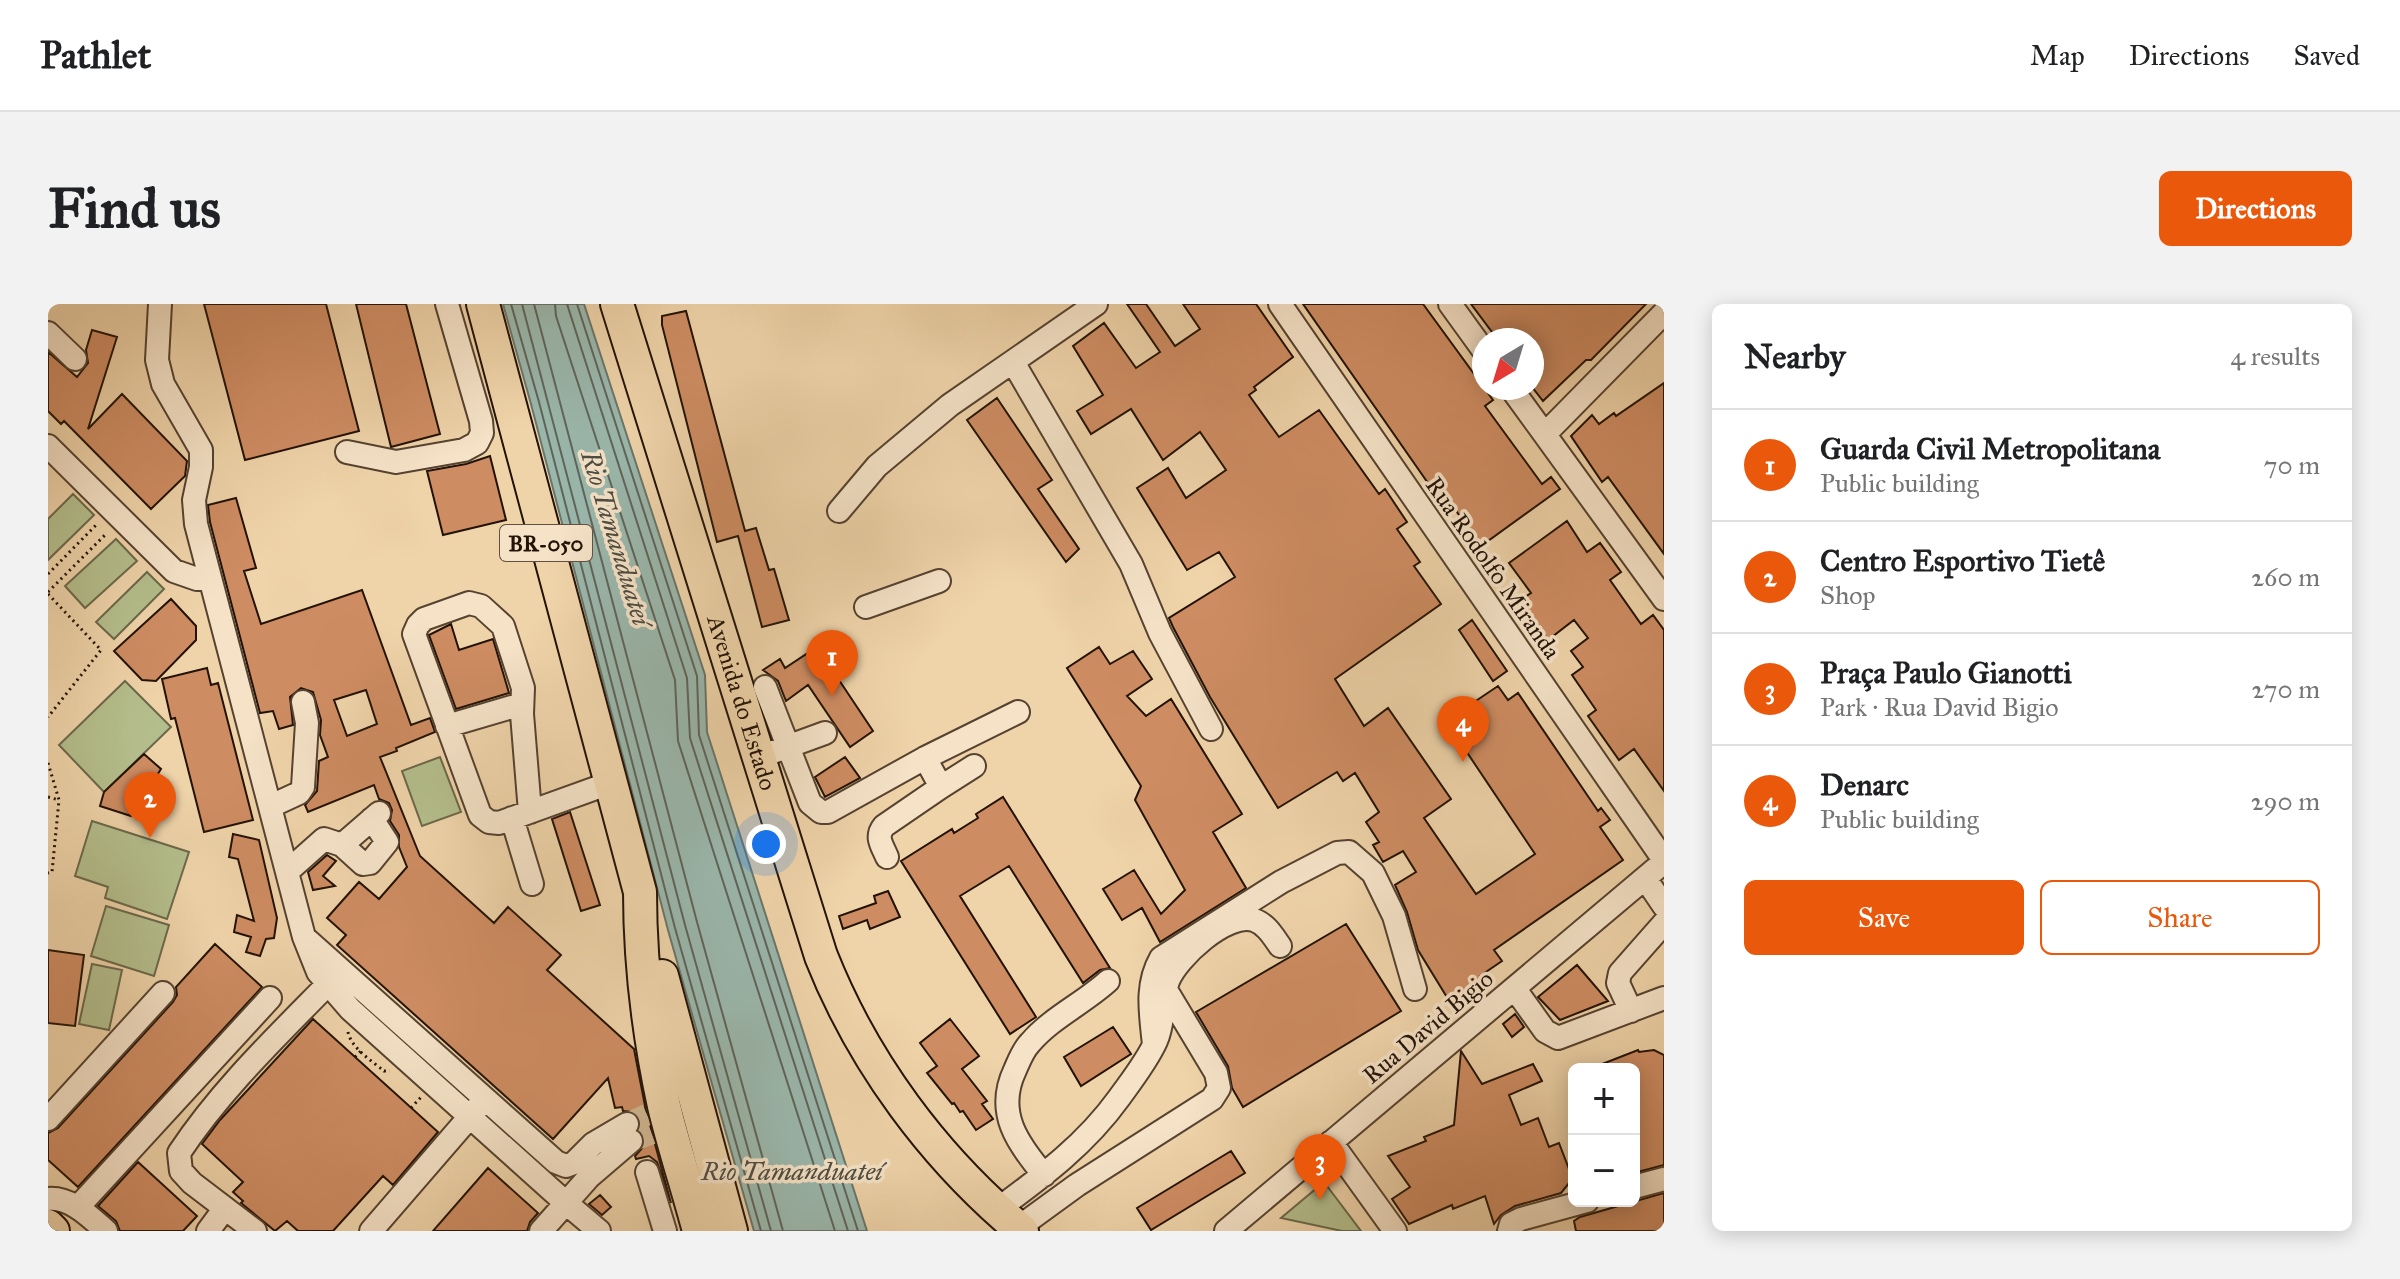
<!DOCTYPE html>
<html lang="en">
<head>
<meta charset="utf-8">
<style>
  :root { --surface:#fff; --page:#f2f2f2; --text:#202124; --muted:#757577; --line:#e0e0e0; --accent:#ea580c }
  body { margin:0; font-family:"IM FELL Great Primer",serif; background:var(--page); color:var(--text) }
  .controls { position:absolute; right:24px; bottom:24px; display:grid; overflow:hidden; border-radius:12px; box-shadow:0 4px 20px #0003 }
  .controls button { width:72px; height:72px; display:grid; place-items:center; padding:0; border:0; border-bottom:2px solid var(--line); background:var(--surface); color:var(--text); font:40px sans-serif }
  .compass { position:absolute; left:1424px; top:24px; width:72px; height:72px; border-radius:50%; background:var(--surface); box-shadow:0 4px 20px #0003; rotate:218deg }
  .you { position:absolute; left:718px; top:540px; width:28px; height:28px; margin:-20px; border:6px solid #fff; border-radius:50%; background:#1a73e8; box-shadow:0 0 0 12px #1a73e833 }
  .badge { display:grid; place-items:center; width:52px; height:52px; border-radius:50%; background:var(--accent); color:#fff; font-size:26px; font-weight:700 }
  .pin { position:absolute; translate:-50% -66px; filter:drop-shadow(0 2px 4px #0008) }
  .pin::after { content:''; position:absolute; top:42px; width:28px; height:24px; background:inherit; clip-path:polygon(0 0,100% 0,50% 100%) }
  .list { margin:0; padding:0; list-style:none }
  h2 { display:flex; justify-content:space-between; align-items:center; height:104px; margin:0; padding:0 32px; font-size:34px }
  h2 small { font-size:26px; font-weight:400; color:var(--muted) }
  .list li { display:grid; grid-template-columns:52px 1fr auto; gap:24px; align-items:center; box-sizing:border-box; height:112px; padding:0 32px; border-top:2px solid var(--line) }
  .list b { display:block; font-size:30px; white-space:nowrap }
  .list p { margin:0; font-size:26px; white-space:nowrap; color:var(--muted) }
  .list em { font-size:26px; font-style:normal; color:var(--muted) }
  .actions { display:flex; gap:16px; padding:24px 32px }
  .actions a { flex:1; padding:18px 0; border:2px solid var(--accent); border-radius:12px; text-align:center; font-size:28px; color:var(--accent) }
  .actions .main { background:var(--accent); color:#fff }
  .map { position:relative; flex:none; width:1616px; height:927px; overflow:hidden; border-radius:12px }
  header { display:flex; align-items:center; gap:48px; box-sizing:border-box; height:112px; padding:0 40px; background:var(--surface); border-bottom:2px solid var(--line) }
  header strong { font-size:38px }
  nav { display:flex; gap:44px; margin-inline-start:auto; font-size:28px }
  .intro { display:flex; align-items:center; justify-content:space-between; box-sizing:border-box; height:192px; padding:0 48px }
  h1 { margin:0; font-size:56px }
  .button { padding:20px 36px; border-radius:12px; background:var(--accent); color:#fff; font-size:28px; font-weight:700 }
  main { display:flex; gap:48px; padding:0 48px }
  aside { flex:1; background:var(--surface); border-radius:12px; box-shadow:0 4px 20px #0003 }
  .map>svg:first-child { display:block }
  .green { fill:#b4be8c; stroke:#6b684a; stroke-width:2 }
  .water { fill:#9ab7ac; stroke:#6a756a; stroke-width:2 }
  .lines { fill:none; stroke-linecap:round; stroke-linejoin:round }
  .shore { stroke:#5e645a; stroke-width:2 }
  .building { fill:#ce8c62; stroke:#221207; stroke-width:2; fill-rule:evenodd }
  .minor-tunnel { stroke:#d0b691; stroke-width:22; stroke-dasharray:22 11; stroke-linecap:butt }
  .minor-casing { stroke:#554230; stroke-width:26 }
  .highway-casing { stroke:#221207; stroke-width:36 }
  .path { stroke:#221207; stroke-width:3; stroke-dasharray:2 4; stroke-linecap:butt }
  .minor { stroke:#f5e2c7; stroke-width:22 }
  .highway { stroke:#efd3a9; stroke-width:32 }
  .labels { text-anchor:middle; stroke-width:7; stroke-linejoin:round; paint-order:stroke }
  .shield { fill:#f5e2c7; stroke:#615041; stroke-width:2 }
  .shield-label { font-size:22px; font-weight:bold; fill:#221207 }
  .street-label { font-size:24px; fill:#221207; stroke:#f5e2c7 }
  .water-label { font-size:26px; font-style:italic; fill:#4c4c41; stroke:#f5e2c7 }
</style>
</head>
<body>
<header>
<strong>Pathlet</strong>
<nav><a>Map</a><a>Directions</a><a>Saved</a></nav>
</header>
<div class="intro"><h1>Find us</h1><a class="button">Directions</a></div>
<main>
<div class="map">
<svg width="1616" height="927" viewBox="0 0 1616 927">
  <rect width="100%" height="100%" fill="#efd3a9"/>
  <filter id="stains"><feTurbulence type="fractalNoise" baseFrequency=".0025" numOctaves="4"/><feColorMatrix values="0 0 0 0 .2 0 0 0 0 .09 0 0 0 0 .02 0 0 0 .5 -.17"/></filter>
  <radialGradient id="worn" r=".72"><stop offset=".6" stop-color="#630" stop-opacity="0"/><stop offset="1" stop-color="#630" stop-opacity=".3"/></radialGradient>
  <path class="green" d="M25 190 46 211 0 256V215Z
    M68 235 89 257 37 304 17 282Z
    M99 268 116 285 66 335 48 318Z
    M77 377 123 423 56 488 11 441Z
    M392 453 413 508 374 522 354 467Z
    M44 517 141 548 119 615 57 594 60 583 27 572Z
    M58 602 121 621 106 672 43 652Z
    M44 660 74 666 61 726 31 720Z
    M1276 878 1313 927H1294L1233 914Z"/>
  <path class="water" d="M455 0H536L657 371 659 428 819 927H706L620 626 483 100Z"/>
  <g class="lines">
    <path class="shore" d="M463 0 491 98 627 624 713 927
      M474 0 637 621 723 927
      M486 0 649 618 735 927
      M507 0 508 12 627 376 630 437 787 927
      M519 0 639 374 642 434 800 927
      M529 0 649 372 651 431 810 927"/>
  </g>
  <path class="building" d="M156 0H278L311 127 197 156Z
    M308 0H358L392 130 343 143Z
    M1079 0H1098L1127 42 1152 25 1135 0H1208L1245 53 1206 83 1208 86 1201 91 1231 133 1271 106 1331 190 1337 185 1359 218 1349 225 1372 258 1366 262 1393 300 1287 375 1316 422 1340 404 1403 495 1376 514 1428 590 1487 550 1406 429 1400 432 1392 421 1450 382 1460 396 1470 389 1550 507 1553 504 1562 516 1552 523 1575 556 1446 646 1454 657 1432 672 1438 683 1408 708 1370 646 1359 608 1347 581 1368 568 1355 547 1335 558 1325 541 1331 538 1318 518 1331 508 1307 469 1295 477 1289 468 1230 504 1162 393 1125 323 1121 314 1187 273 1171 248 1139 266 1089 184 1120 164 1138 194 1178 166 1152 128 1115 156 1083 105 1043 130 1029 107 1055 91 1025 42 1056 19 1088 64 1112 48Z
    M1255 0H1375L1445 96 1437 102 1494 180 1503 173 1512 185 1433 242 1389 180 1380 179Z
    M1423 0H1598L1543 56H1538L1495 97 1484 83V36H1450Z
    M638 7 697 227 708 224 721 266 726 265 741 316 714 323 690 232 669 238 614 21V12Z
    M44 26 69 33 40 125 74 90 139 157 137 172 103 205 16 117 13 120 0 107V48L29 73 40 59 38 46Z
    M1616 79V250L1560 173 1554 178 1523 132 1544 111 1551 120 1566 109 1568 112Z
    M949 94 1004 176 990 185 1031 245 1018 258 919 116Z
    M442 152 458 216 395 231 379 167 418 160Z
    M188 194 208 264 196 267 213 320 314 286 363 421 382 414 387 428 348 444 349 447 332 453 372 552 446 619 460 603 513 651 499 666 586 745 598 807 623 899 609 858 601 852 588 855 587 852 596 842 597 835 591 826V814L585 808 575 807 574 803 567 804 560 774 505 835 289 641 298 631 279 614 311 578 331 595 359 563 351 543V531L342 517 344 506 341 499 331 495 326 481 260 508 257 501 269 487 271 457 280 453 272 431 273 416 265 388 253 384 242 393 245 421 231 425 225 407 212 409 162 218 160 201ZM318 386 329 420 299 432 286 396Z
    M1519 217 1539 248 1552 239 1573 268 1562 276 1593 320 1605 311 1616 326V487L1586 445 1571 456 1540 412 1548 406 1524 371 1535 363 1523 347 1540 334 1526 316 1500 336 1472 296 1483 289 1461 259Z
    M123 295 148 322V336L108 377 94 376 66 347Z
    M1424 316 1459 367 1445 377 1411 326Z
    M403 320 411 346 445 335 461 389 408 405 381 331Z
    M769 343 825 427 802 443 760 381 738 397 730 377 715 366 732 355 737 364Z
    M1051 343 1062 360 1085 347 1104 375 1079 392 1098 412 1123 395 1194 510 1165 528 1198 584 1112 638 1094 604 1074 616 1055 585 1086 566 1113 610 1137 586 1087 496 1093 482 1019 364Z
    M159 364 163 381 170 379 205 516 156 528 127 414 123 415 114 375Z
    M96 450 113 465 83 512 52 502 56 488Z
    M797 453 812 474 777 493 767 473Z
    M955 493 1062 664 1052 666 1035 679 961 562 912 592 988 713 962 730 853 557 904 525 906 529 930 514 928 510Z
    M522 508 552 601 533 607 504 515Z
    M185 530 211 536 229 614 226 634 218 635 212 652 198 648 203 633 186 628 189 611 206 617 190 555 181 553Z
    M279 551 288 557 275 572 287 582 265 586 260 568Z
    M840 587 852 613 822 625 819 616 795 625 791 612 828 599 826 592Z
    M1298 620 1353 707 1195 803 1184 784 1180 762 1148 708Z
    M167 640 214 683 30 883 0 856V829L10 824 125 698 129 691 128 683Z
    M0 646 36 651 27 722 0 719Z
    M1529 661 1560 697 1512 716 1490 693Z
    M1467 710 1476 723 1464 733 1455 720Z
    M265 715 390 828 345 881 335 872 285 927H250L239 917 227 927 193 899 195 897 185 888 195 878 154 840 172 816Z
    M902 715 931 752 914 765 939 797 934 800 945 815 928 826 915 807 912 808 906 799 904 800 879 769 889 762 872 739Z
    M1065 723 1083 750 1033 782 1016 753Z
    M1590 746 1591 748 1606 746 1616 751V861L1586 869V765L1544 764Z
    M1413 747 1434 780 1485 760 1494 777 1461 791 1473 821 1490 814 1501 843 1511 839 1521 865 1526 863V873L1513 889 1467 902 1453 911 1446 920 1437 892 1405 905 1404 901 1361 920 1344 895 1362 883 1340 852 1378 837 1376 833 1406 821Z
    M1183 847 1197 869 1103 926 1089 904Z
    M90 858 149 912 135 927H72L68 917 50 902Z
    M440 864 490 909 482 918 479 927H385Z
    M1616 889V927H1528L1526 917 1532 913Z
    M552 891 563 903 554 911 541 900Z"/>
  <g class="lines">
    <path class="minor-tunnel" d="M579 820 605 808
      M583 837 610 827"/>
    <defs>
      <path id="minor" d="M112 0 109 56 115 80 153 146V163L146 196 148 220 256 633 270 668 302 705 518 899 541 873 583 837
        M1232 0 1616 556
        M1402 0 1436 47
        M0 29 27 55
        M965 58 1083 260 1112 329 1163 425
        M1463 84 1616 295
        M1497 130 1616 9
        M0 142 126 267 149 275H161
        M299 148 348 158 416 146 429 139 434 129 433 117 399 0
        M791 207 829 162 902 101 1048 0
        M818 303 891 277
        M717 383 762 499 773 508H780L877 454 970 408
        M399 422 474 400
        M725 448 777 429
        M877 454 893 483 926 462
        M223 502 251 489 255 483 259 419 255 398
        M482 508 474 410 475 384 455 322 433 302 421 299 376 315 370 321 366 330 432 511 441 518 451 519 562 479
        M464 514 484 580
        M294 541 315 560 322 559 339 538 324 515
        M839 553C834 541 827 533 836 522L893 483
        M240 567 276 535 294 541 331 509
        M1597 574 1616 602
        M257 634 508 858 518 862 526 859 545 840 579 820
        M1467 685 1497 727 1510 734 1616 694
        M1583 707 1570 679 1572 669 1616 619
        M1106 741C1103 710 1097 682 1113 654L1233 578 1289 549 1301 548 1325 569 1346 612 1367 685
        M0 815 115 689
        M1283 838 1347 927
        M599 868 617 927
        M996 871C969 839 947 808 967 766 971 757 975 746 982 739 1003 714 1036 699 1060 677
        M1586 883 1616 875
        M0 895C23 893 42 913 58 927
        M30 903 222 694
        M950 905C995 872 1038 840 1071 794 1084 776 1099 757 1108 737 1117 717 1113 697 1120 677 1129 654 1178 608 1206 616 1218 620 1225 632 1232 642
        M970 924 1029 881 1164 795 1171 784 1168 769 1118 686
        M160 927 177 904
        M207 927 144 879 133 867 131 849C172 787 227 734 279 681
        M323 927 431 802
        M493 927 518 899 551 927
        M1178 927 1616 558
        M1461 927 1463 920 1473 915 1539 897"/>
      <g id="highway">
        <path d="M435 0 592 588C592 659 601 733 616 802 626 844 640 885 651 927"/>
        <path id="s1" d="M569 0 773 652C815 758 886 854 974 927"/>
        <path d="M614 672 683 927"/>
        <path d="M0 922 5 927"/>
      </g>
    </defs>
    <use href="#minor" class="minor-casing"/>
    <use href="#highway" class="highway-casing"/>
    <path class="path" d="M0 270 50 219
      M0 288 59 229
      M0 290 53 346 0 413
      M0 459 11 496 4 568 0 569
      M0 493 11 496
      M300 728C303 744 324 757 336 767H342
      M307 753 313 747
      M363 804 374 792"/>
    <use href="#minor" class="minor"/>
    <use href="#highway" class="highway"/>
  </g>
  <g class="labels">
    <rect class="shield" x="452" y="221" width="92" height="36" rx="6"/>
    <g class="shield-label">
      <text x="498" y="247">BR-050</text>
    </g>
    <g class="street-label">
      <text transform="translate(1445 264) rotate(55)" y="8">Rua Rodolfo Miranda</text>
      <text dy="8" stroke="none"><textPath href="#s1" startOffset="418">Avenida do Estado</textPath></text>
      <text transform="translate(1380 723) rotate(-40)" y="8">Rua David Bigio</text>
    </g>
    <g class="water-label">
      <text transform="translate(568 234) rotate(73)" y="9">Rio Tamanduateí</text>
      <text x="744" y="876">Rio Tamanduateí</text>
    </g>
  </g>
  <rect width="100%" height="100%" filter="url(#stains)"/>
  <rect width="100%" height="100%" fill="url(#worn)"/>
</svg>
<div class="controls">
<button>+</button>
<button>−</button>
</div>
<svg class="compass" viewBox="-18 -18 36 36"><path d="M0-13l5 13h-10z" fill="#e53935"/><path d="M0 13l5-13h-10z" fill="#757577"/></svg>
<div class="you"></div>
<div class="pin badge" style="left:784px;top:392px">1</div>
<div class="pin badge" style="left:102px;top:534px">2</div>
<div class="pin badge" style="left:1272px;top:896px">3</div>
<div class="pin badge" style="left:1415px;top:458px">4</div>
</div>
<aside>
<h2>Nearby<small>4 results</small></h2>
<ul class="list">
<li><span class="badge">1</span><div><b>Guarda Civil Metropolitana</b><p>Public building</p></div><em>70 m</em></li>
<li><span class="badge">2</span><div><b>Centro Esportivo Tietê</b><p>Shop</p></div><em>260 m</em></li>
<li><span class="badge">3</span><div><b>Praça Paulo Gianotti</b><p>Park · Rua David Bigio</p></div><em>270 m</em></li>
<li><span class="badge">4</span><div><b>Denarc</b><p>Public building</p></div><em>290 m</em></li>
</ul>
<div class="actions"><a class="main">Save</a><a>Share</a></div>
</aside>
</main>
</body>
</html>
